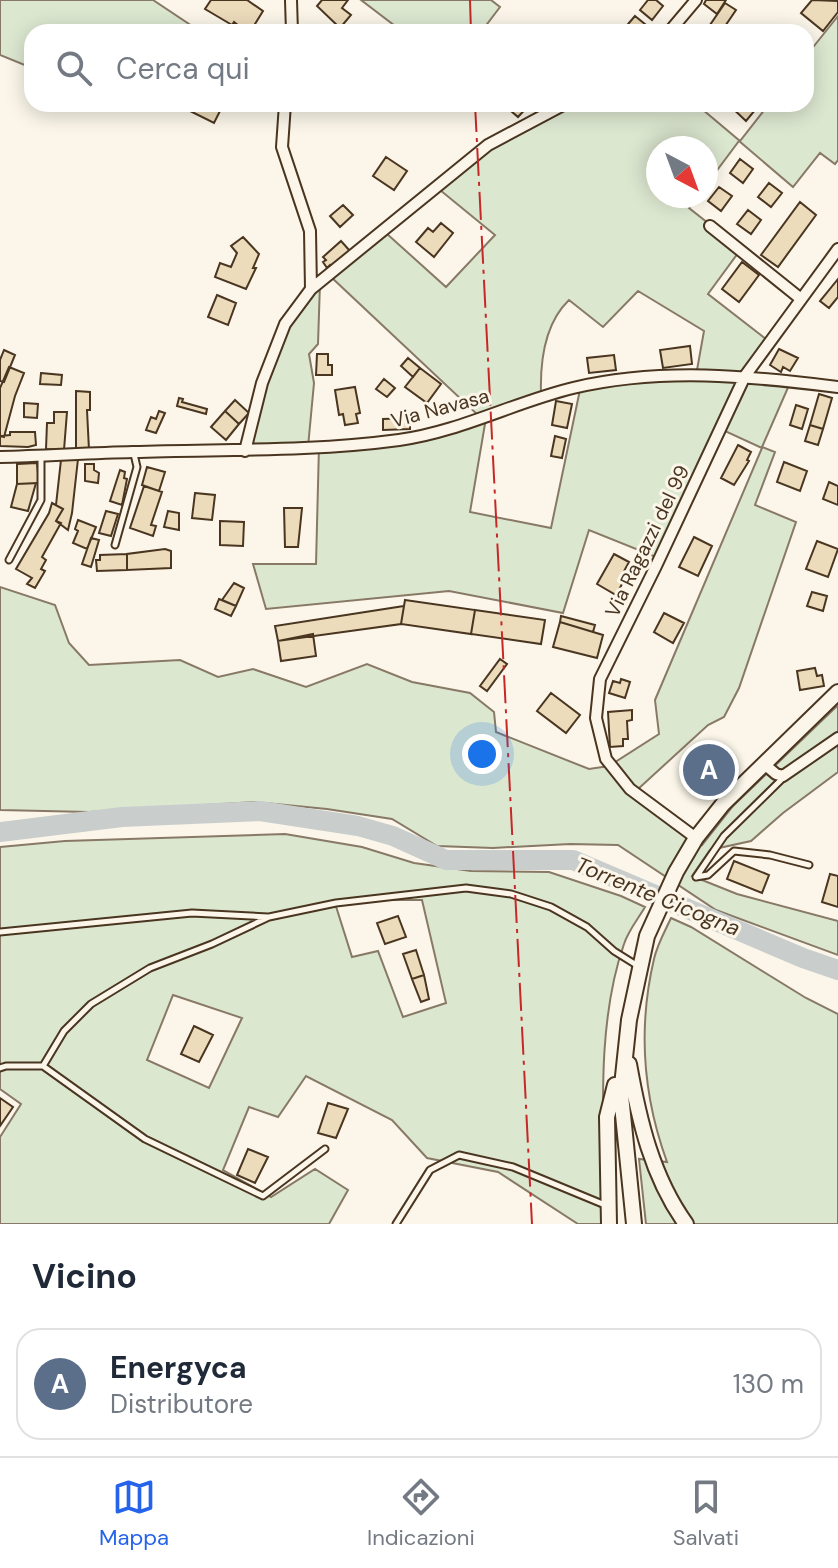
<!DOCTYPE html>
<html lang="it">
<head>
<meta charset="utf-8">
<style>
  :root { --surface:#fff; --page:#f2f2f3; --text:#1f2937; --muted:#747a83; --line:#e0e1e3; --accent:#2563eb }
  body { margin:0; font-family:"DM Sans",sans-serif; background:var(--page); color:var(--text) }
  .compass { position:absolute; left:646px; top:136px; width:72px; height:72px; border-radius:50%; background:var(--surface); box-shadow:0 4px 20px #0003; rotate:139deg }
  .you { position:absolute; left:482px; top:754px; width:28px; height:28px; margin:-20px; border:6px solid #fff; border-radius:50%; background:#1a73e8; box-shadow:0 0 0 12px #1a73e833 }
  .badge { display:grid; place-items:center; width:52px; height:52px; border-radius:50%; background:var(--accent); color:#fff; font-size:26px; font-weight:700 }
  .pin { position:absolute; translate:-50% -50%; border:4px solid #fff; box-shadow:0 2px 8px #0006 }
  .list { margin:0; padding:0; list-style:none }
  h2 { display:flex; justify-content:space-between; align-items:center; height:104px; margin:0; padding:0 32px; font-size:34px }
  h2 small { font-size:26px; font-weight:400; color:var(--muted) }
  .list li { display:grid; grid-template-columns:52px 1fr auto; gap:24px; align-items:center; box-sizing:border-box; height:112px; margin:0 16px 16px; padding:0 16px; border:2px solid var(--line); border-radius:24px }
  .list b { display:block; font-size:30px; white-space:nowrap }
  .list p { margin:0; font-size:26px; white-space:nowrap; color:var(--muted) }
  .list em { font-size:26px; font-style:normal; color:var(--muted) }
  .icon { flex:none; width:44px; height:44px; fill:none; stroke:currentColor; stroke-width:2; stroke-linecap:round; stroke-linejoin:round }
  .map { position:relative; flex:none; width:838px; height:1224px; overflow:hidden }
  .search { position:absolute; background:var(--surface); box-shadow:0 4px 20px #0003; left:24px; right:24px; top:24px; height:88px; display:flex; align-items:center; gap:20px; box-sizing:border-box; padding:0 28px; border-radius:24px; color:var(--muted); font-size:30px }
  .sheet { height:232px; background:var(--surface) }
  nav { display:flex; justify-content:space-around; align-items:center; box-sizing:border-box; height:112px; border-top:2px solid var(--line); background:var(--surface); font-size:22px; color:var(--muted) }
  nav a { display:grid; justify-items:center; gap:4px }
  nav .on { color:var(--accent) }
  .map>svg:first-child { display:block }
  .green { fill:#dce7d0; stroke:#887966; stroke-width:2; fill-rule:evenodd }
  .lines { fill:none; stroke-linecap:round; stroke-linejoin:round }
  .river { stroke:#c9cecd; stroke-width:20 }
  .building { fill:#ecdcbc; stroke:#4a3520; stroke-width:2 }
  .lane-casing { stroke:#4a3520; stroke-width:9 }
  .street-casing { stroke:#4a3520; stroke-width:14 }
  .secondary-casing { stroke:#4a3520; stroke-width:18 }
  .lane { stroke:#fbf6e9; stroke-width:5 }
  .street { stroke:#fbf6e9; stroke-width:10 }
  .secondary { stroke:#fbf6e9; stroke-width:14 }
  .power { stroke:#c62828; stroke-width:2; stroke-dasharray:28 6 4 6; stroke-linecap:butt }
  .labels { text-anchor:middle; stroke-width:6; stroke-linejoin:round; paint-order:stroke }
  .street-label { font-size:20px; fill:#4a3520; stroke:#fbf6e9 }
  .water-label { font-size:22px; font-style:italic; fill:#4a3520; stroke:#fbf6e9 }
</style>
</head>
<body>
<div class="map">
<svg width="838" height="1224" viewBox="0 0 838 1224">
  <rect width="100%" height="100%" fill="#fbf6e9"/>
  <path class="green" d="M0 0H153L201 32H32V68L0 55Z
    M361 0H491L500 7 481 32H403Z
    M838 16V160L835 164 820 153 793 187 739 141 706 185V148H658V196H698L689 208 741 249 708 294 771 343 747 376 790 383 762 447 775 452 755 505 796 522 739 688 724 717 708 725 637 790 702 845 733 806 838 705V772L783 813 751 841 710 850 692 876 737 894 838 921V955L716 910 618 845 570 844 493 848 437 846 392 819 327 809 255 802 89 812 0 810V587L55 605 69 643 89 665 180 660 218 677 253 669 306 687 367 664 412 682 470 693 494 712 496 732 589 769 609 766 659 734 655 700 762 448 723 430 661 559 589 530 563 613 449 591 266 609 253 564H316L319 446 400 438 439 429 478 415 330 276 386 233 446 287 495 235 440 190 473 161 508 136 570 104H696L740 141 769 104H806V56ZM638 291 704 331 697 370 581 385 551 528 470 512 486 418 541 394C540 361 544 324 569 300L603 327Z
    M320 283 318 344 309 354 314 383 308 447 244 448 282 325Z
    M285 834 362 847 414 863 471 871 549 872 621 896 645 907C638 919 628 931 624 944 594 1030 605 1134 604 1224H578L498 1172 427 1158 392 1120 306 1076 278 1117 249 1107 223 1170 271 1197 315 1169 348 1190 329 1224H0V1137L21 1104 0 1089V847L65 841ZM334 900H422L446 1003 403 1017 378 951 352 957ZM173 995 242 1018 209 1088 147 1060Z
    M671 918 691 927 806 998 838 1014V1224H646L639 1159 667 1162C643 1096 638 1027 654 959 657 945 665 931 671 918Z"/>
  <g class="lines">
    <path class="river" d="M0 832 122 817 260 811 358 826 393 836 446 860H573L803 958 838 970"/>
  </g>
  <path class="building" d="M211 0H247L263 11 250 32H235L239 26 234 22 232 25 205 9Z
    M322 0H348L342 8 351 15 340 28 317 6Z
    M648 0H656L663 6 652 20 640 10Z
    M706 0H726L717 14 704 4Z
    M812 0 838 1V12L823 31 801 13Z
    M725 3 736 10 721 32H717L710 25Z
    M635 16 651 29 649 32 622 31Z
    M193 104H221L223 105 214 123 190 111Z
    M503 104H530L518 117Z
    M728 104H760L746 121Z
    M386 157 407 171 394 190 373 176Z
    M740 159 753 169 743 183 730 173Z
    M769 183 782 193 771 207 758 197Z
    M719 187 732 196 721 211 708 201Z
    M800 202 816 215 778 267 761 255Z
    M343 205 353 215 340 227 330 216Z
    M748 210 761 220 751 234 737 224Z
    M441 223 453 233 434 257 416 242 428 228 433 232Z
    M243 237 259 254 253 268H256L246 289 215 277 220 263 231 267 237 253 231 246Z
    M341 241 350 251 332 268 330 265 327 268 323 262 326 260 323 257Z
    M742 262 759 275 739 302 722 289Z
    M838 279V297L829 308 820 301Z
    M217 295 236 303 228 325 208 317Z
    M690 346 692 364 663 368 660 350Z
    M779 349 798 358 790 371 783 367 781 372 770 365Z
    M4 350 15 355 4 382 0 381V360Z
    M317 354H328V365H332V375H316Z
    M614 355 616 370 589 373 587 358Z
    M408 358 420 368 413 377 401 366Z
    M9 367 24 373 15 396 4 437 0 436V388Z
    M420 368 441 384 427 403 405 387Z
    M41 373 62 375 61 385 40 384Z
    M384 379 395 388 387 397 376 389Z
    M355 387 360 413 356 414 358 423 345 425 343 414 339 415 335 390Z
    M76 391 90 392V410H87L89 450 76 452Z
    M819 394 832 398 823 429 810 425Z
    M179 398 183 399 182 402 207 409 206 414 177 406Z
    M235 400 249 413 239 424 225 411Z
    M556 401 572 404 567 428 552 425Z
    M24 403 38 404 37 418 24 417Z
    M796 405 808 409 802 429 790 425Z
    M159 411 165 413 156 433 146 430 151 417 156 419Z
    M225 411 239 424 226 440 211 427Z
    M54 412H67L64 450 46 449 47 423H54Z
    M410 418V429L383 430V419Z
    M810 425 823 429 818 445 805 441Z
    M10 432H35L36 445 28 447 0 446V436L10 435Z
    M555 436 566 439 562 458 551 456Z
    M738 445 751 452 747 460 749 461 734 485 721 478Z
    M78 459 72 513 68 530 56 521 63 509 56 505 61 460Z
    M784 462 807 471 800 491 777 482Z
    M37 463 39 483 17 484V464Z
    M85 464H94V470L99 473 98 483 85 481Z
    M147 467 165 472 159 491 142 485Z
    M120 470 125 472 124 478 127 479 122 505 110 501Z
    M829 482 838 486V505L823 499Z
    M36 483 28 511 11 507 17 484Z
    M144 486 162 492 151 525 156 526 153 536 130 528Z
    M195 493 215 495 212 520 192 518Z
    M52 503 63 509 56 521 61 523 42 557 46 560 41 569 45 571 35 588 27 584 32 578 16 569 49 513Z
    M284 508H302L298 547H285Z
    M106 511 118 514 111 536 99 533Z
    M168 511 179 513V530L164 527Z
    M78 520 96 527 87 549 73 543 78 531 75 529Z
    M220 521 244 522 243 546 220 545Z
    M694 537 712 546 698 576 679 567Z
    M91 538 99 540 91 567 82 564Z
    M817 541 838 549 828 577 806 569Z
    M165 549 171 551V568L127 570V554Z
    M127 554V570L97 571 96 560H100V555Z
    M614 554 629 562 623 573 627 575 616 595 597 584Z
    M234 583 244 588 236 606 222 600Z
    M812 592 827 596 823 611 807 606Z
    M219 599 236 606 231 616 215 609Z
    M405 600 475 610 471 634 401 624Z
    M404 606 401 624 278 641 275 626Z
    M475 610 545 620 541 644 471 634Z
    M664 613 684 623 673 643 654 632Z
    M561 616 595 625 593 632 560 622Z
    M560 622 603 635 597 658 553 647Z
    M313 634 316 656 281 661 278 641Z
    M500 659 507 664 487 691 480 686Z
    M815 668 817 676 822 675 824 686 800 690 797 671Z
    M621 679 630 682 625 698 609 693 613 681 620 683Z
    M551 693 580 715 566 733 537 711Z
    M632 710V720L627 721 628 739H623V746L610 747 608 712Z
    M701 746 707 752 689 767 683 761Z
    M707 752 723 771 705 786 689 767Z
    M734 861 769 875 762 893 727 879Z
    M830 874 838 876V907L822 902Z
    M398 916 406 937 385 944 377 923Z
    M416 950 424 975 412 979 403 954Z
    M424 975 429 999 421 1002 412 979Z
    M194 1026 213 1035 199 1062 181 1054Z
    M0 1098 13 1107 0 1126Z
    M328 1103 348 1109 336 1138 318 1133Z
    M248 1149 268 1157 255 1183 237 1175Z"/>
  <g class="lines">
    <defs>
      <path id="lane" d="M115 545 137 467 134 454
        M9 560 41 500V457
        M696 877 724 836 784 777
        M696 877 708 875 734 851 770 855 809 865
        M0 932 192 913 268 917
        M43 1066 64 1031 91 1004 150 968 212 944 269 917 336 903 466 888 511 894 551 907 587 927 614 951 638 966
        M0 1068 6 1066H43L145 1139 263 1196 325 1149
        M396 1224 430 1170 459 1155 513 1167 605 1205"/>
      <path id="street" d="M291 0 292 32
        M669 32 696 0
        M710 226 801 299
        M311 289 488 145 565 104
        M245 451 262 383 285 324 311 289 310 231 282 147 285 104
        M0 457C44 456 89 453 133 452 222 449 310 452 399 440 459 432 515 402 573 388 662 367 749 376 838 387
        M764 764 776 774 783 776 838 738
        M696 838 630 789 606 759 596 718 600 679 656 566 745 376 838 249"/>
      <path id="secondary" d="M629 1064C639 1120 652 1177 686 1224
        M609 1224 607 1117 615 1085
        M634 1224 621 1095 629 1020 647 936 676 872 696 838 723 804 838 692"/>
    </defs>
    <use href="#lane" class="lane-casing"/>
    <use href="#street" class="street-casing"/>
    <use href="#secondary" class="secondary-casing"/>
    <use href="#lane" class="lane"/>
    <use href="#street" class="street"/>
    <use href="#secondary" class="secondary"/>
    <path class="power" d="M470 0 471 32
      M475 104 532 1224"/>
  </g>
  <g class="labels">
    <g class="street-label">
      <text transform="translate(440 408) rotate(-15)" y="7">Via Navasa</text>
      <text transform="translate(647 541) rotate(-64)" y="7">Via Ragazzi del 99</text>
    </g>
    <g class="water-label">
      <text transform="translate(658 896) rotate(22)" y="8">Torrente Cicogna</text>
    </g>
  </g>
</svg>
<svg class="compass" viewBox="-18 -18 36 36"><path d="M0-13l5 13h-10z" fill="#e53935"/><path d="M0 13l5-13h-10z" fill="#747a83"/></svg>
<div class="you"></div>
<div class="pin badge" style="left:709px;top:770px;background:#5c6f8a">A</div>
<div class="search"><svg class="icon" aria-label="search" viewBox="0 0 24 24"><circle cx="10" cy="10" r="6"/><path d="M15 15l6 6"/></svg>Cerca qui</div>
</div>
<section class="sheet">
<h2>Vicino<small></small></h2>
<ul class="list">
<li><span class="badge" style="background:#5c6f8a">A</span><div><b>Energyca</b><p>Distributore</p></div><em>130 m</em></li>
</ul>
</section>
<nav>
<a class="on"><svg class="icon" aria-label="map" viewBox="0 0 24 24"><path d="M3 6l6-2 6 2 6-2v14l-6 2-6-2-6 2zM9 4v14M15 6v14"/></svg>Mappa</a>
<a><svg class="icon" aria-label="directions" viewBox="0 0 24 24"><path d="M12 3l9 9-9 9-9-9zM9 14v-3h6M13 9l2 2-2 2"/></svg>Indicazioni</a>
<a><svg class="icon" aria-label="saved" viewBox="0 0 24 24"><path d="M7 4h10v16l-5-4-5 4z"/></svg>Salvati</a>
</nav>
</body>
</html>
